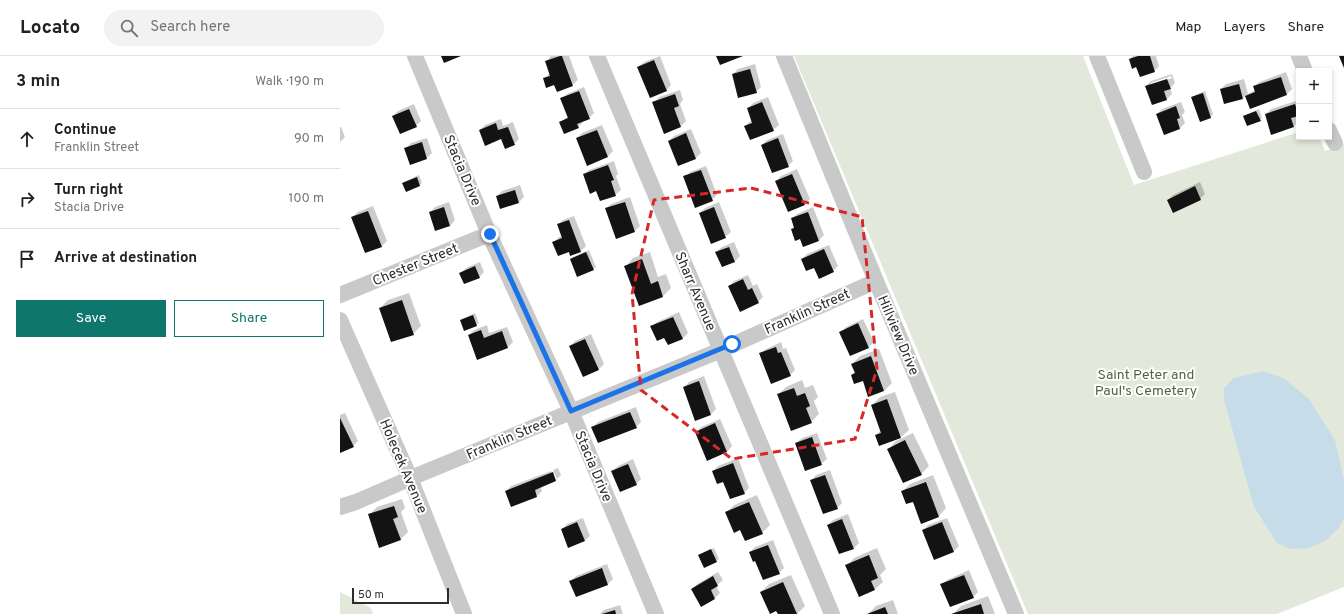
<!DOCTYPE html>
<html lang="en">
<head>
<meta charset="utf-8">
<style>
  :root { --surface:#fff; --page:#f2f2f2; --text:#222; --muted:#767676; --line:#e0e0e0; --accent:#0f766e }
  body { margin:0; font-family:Overpass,sans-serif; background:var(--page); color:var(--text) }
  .controls { position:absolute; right:12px; top:12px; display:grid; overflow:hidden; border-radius:0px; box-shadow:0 2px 6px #0003 }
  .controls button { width:36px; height:36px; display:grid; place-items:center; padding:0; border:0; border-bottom:1px solid var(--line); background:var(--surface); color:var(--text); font:20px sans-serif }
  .scale { position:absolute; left:12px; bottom:10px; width:97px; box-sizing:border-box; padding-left:4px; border:2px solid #2c2c2c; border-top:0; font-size:11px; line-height:14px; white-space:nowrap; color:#2c2c2c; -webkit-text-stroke:3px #fff; paint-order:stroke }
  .stop { position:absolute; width:12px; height:12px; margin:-9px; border:3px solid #1a73e8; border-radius:50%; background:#fff }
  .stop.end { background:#1a73e8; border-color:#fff; box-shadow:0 1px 4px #0008 }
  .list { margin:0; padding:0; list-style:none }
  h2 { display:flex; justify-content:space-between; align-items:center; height:52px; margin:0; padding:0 16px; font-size:17px }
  h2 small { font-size:13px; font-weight:400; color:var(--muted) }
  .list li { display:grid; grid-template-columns:26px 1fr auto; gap:12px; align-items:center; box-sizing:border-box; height:60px; padding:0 16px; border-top:1px solid var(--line) }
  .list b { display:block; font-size:15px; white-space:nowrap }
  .list p { margin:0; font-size:13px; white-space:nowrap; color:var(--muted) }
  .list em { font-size:13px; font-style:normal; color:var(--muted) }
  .actions { display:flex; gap:8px; padding:12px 16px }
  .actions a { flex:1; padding:9px 0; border:1px solid var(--accent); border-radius:0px; text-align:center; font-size:14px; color:var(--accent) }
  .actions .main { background:var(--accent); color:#fff }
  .icon { flex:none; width:22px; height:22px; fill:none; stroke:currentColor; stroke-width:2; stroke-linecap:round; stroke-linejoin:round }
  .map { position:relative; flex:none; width:1004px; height:558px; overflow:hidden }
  header { display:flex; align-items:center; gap:24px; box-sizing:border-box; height:56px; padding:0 20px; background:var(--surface); border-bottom:1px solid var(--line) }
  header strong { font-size:19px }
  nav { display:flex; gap:22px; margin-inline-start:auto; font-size:14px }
  .search { width:280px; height:36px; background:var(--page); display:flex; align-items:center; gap:10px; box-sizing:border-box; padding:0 14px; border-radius:22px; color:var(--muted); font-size:15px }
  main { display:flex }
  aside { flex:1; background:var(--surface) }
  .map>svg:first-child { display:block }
  .green { fill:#e3e9da }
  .water { fill:#c6dde9 }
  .shadow { fill:#0003; fill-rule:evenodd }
  .building { fill:#131313 }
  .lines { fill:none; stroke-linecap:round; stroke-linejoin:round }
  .minor { stroke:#c9c9c9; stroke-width:16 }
  .route { stroke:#1a73e8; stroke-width:5 }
  .marked { fill:none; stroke:#d62828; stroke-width:3; stroke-dasharray:8 5; stroke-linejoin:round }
  .labels { text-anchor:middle; stroke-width:4; stroke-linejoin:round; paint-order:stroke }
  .street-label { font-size:14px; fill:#2c2c2c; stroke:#fff }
  .park-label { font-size:14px; fill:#51663c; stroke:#fff }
</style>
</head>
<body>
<header>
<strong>Locato</strong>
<div class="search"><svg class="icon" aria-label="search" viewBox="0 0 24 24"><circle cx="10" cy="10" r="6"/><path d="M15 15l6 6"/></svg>Search here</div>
<nav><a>Map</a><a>Layers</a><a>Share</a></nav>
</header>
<main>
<aside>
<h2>3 min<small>Walk · 190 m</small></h2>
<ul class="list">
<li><svg class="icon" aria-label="ahead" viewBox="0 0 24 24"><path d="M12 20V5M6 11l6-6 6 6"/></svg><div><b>Continue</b><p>Franklin Street</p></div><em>90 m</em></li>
<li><svg class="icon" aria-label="right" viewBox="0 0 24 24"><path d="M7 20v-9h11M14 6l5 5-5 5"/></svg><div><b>Turn right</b><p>Stacia Drive</p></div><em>100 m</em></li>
<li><svg class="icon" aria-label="arrive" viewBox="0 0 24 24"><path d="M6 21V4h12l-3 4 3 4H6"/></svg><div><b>Arrive at destination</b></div></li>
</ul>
<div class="actions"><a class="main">Save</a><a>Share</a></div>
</aside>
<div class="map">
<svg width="1004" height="558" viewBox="0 0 1004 558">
  <rect width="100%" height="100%" fill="#fff"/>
  <path class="green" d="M454 0H743L794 129 959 76V81H979L985 95 1004 88V531L937 558H688Z
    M0 536 31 552 33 558H0Z"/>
  <path class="water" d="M923 315 943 322 969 343 995 384 1004 424V462L999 472 985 485 969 492 951 493 937 487 914 451 884 344V332L894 322Z"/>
  <path class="shadow" d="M211 0H229L238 24 232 29 215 27 204 23 210 17 206 6Z
    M320 0 331 29 326 35 298 11 304 6Z
    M793 0H816L819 10 814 15 797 10 790 3Z
    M415 8 421 31 416 36 393 18 398 13Z
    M946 16 952 33 947 38 910 51 906 39 903 42 884 47 881 33 886 28 904 23 908 38 915 34 914 31 919 26Z
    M832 18 835 27 830 32 832 38 827 43 812 48 806 30 811 25ZM831 20 832 22 811 29V27Z
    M244 31 254 57 249 62 243 65V66L238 71 221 66 228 60 222 43 227 38Z
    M340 34 343 44 340 48 346 65 341 70 324 76 314 47 319 41Z
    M865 35 873 58 871 61 861 64 853 41 855 39Z
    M428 41 439 69 433 74 405 70 412 64 408 53 413 47Z
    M959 44V58L957 59 959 65 954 70 926 58 931 53Z
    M841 46 845 56 842 59 845 67 840 72 824 78 817 58 822 53Z
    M74 48 81 65 76 70 53 60 58 55Z
    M919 53 922 62 920 64 904 60Z
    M161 63 163 70 173 66 179 83 174 88 140 74 145 69Z
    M262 69 273 95 268 100 237 82 242 77Z
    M0 71H1L5 81 0 86Z
    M351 73 361 97 356 102 339 109 329 85 334 80Z
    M443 78 453 105 448 110 422 89 427 84Z
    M87 82 92 97 87 102 65 93 71 87Z
    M274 105 278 118 276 120 281 134 275 139 257 134 244 119 249 114Z
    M366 110 377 139 372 144 345 121 350 116Z
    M457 113 470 143 464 149 436 125 441 120Z
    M79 119 82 127 80 129 67 135 63 127 66 125Z
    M860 126 865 138 860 143 828 144 833 139Z
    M180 129 184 141 179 146 157 140 162 135Z
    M290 141 300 170 295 175 266 153 271 148Z
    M109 146 115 164 110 170 96 174 90 156 95 151Z
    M379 146 391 176 385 181 360 157 365 152Z
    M33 150 47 185 42 190 26 196 12 161 18 156Z
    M473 151 484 179 479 184 463 190 460 182 452 174 455 170 452 163 457 158Z
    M234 160 246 190 241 195H229L214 186 219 181 222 180 218 169 223 164Z
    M394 186 400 200 395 205 382 210 376 196 382 191Z
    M489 189 498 210 493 215 475 211 462 203 467 198Z
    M249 194 256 211 253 213 231 203 233 201Z
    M310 196 318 221 326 218 331 232 323 240 299 248 286 210 293 202Z
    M140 206 144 216 139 221 121 217 126 212Z
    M408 219 413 230 417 228 423 241 418 246 389 230 394 225Z
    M69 237 81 270 73 278 40 252 48 244Z
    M339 256 348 277 343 282 328 288 325 280 312 271 317 266Z
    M135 257 139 267 136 269 121 264 124 262Z
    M523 263 534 286 529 291 501 276 506 271Z
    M147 269 149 277 167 271 173 286 168 291 138 303 129 279 134 274Z
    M251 278 264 308 259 313 243 320 230 290 235 285Z
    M441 286 443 293 446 292 455 314 450 319 420 298 426 293Z
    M539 293 552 327 544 335 512 319 515 316 512 308 520 300Z
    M364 320 376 353 371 358 344 331 349 326Z
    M462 324 465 332 473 329 478 341 474 345 479 358 471 366 438 339 446 331Z
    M555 336 569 374 561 381 540 389 536 379 541 374 532 349 540 341Z
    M296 351 301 366 296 371H253L258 366Z
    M5 357 18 385 13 390 0 396V359Z
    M380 363 392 390 387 396 368 404 356 376 361 371Z
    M477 377 487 403 481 408 457 387 462 382Z
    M573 377 589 410 581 418 549 393 556 385Z
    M398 402 409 432 404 437 384 424 373 415 378 410Z
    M293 403 301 423 296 428 273 415 278 410Z
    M218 412 221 419 216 424 200 430 202 435 197 440 172 450 166 435 171 430 211 415 215 423H217L213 414Z
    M490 414 502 447 497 452 471 425 476 419Z
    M593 419 606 452 599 460 562 436 570 428Z
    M417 439 430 469 422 477 386 457 394 449Z
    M62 443 65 452 61 456 68 476 60 484 29 459 37 451Z
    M508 458 519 487 514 492 499 497 488 469 493 464Z
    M243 462 250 480 244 485 222 473 227 468Z
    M607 462 619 490 614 495 595 503 583 474 588 469Z
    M433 484 444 512 439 517 416 503 410 496 415 491Z
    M374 492 379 503 376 505 359 499Z
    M537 492 546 513 540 519 543 526 535 533 520 540 507 510 514 502Z
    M267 508 273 523 268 528 231 525 236 520Z
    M629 514 638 536 633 541 601 529 607 524Z
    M378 516 383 524 376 530 380 537 375 542 361 549 352 533 357 528Z
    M451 519 465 550 457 558H439L437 554 421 536 429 528Z
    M648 540 655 558H613L621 550Z
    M553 544 558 558H528L536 550Z
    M280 549 283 558H260L264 554Z"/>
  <path class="building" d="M101 0H121L104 7Z
    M220 0H222L233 30 217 36 214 29 206 32 203 22 210 20 205 5Z
    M376 0H403L380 9Z
    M798 0H810L815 16 800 21 796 11 792 13 789 3Z
    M999 0H1004V12Z
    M314 4 327 35 310 42 297 11Z
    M410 13 417 37 398 42 392 18Z
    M941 21 947 39 910 53 905 40 915 36 913 30Z
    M827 23 831 33 824 35 827 44 812 49 805 30Z
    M899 28 903 43 884 48 880 33Z
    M239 35 250 63 237 68 239 72 224 78 219 66 228 62 220 42Z
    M863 37 871 62 860 66 851 41Z
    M335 38 339 50 334 52 341 71 324 78 312 46Z
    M422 46 434 75 410 84 404 70 412 67 407 52Z
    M955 48 959 60 951 62 954 71 931 79 925 58Z
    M836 50 840 62 837 63 840 73 824 79 816 58Z
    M69 53 77 71 60 78 52 60Z
    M916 55 921 65 907 70 903 60Z
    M156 67 158 74 168 71 175 89 165 93 161 83 145 90 139 74Z
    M257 74 268 101 247 110 236 82Z
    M346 77 356 103 338 110 328 85Z
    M438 82 449 111 432 117 421 89Z
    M82 86 87 103 70 109 64 92Z
    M268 109 274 124 271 125 276 140 260 145 256 135 250 138 243 118Z
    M361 114 373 145 355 152 343 120Z
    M452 118 465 149 448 156 435 125Z
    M77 121 80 130 66 136 62 127Z
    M855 130 861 144 833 157 827 144Z
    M175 134 179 147 160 153 156 140Z
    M285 146 295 176 276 183 265 152Z
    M104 151 110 170 95 175 89 156Z
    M374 151 386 182 371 188 359 157Z
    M28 155 42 191 25 197 11 161Z
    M468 156 479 185 463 191 460 183 455 185 451 173 454 172 451 162Z
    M229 164 241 196 230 200 229 196 218 200 212 186 222 182 217 168Z
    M389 191 395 206 382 211 375 196Z
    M484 193 494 216 479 223 474 212 466 215 461 203Z
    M246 196 254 214 237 221 230 203Z
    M302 203 311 228 318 225 323 241 299 250 284 210Z
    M135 210 140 222 124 228 119 217Z
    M403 223 408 234 412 232 419 247 400 256 388 230Z
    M62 244 74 279 51 286 39 252Z
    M133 259 137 270 124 275 120 264Z
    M333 261 343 283 328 289 324 282 317 285 310 270Z
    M518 267 529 292 510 300 499 276Z
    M141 274 144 282 162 275 168 292 137 304 128 279Z
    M245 283 259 314 243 321 229 290Z
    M436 291 438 297 441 296 451 320 431 328 419 297Z
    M531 300 544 335 528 341 523 325 514 328 511 319 515 317 511 308Z
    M359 325 371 359 355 365 343 331Z
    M454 332 457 340 465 337 470 350 466 352 472 367 451 375 437 338Z
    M547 343 561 382 539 390 535 379 541 377 531 349Z
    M290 356 297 372 258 387 251 371Z
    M0 362 14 391 0 397Z
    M375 367 387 396 367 405 355 376Z
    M472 381 482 409 465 415 455 387Z
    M565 384 582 419 563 427 547 393Z
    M393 407 405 438 390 443 383 426 377 428 372 415Z
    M288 408 297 429 280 436 271 415Z
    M213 416 216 425 195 434 197 441 171 451 165 435Z
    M485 419 498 453 483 458 470 424Z
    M586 426 599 461 581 468 573 446 566 448 561 435Z
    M409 446 423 478 405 485 400 474 394 477 385 456Z
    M54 450 58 461 53 463 61 484 39 492 28 458Z
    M502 463 514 493 499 498 487 469Z
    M237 466 245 485 228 492 221 473Z
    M602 466 614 496 594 504 582 474Z
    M428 489 440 518 423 524 415 505 413 506 409 496Z
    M371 493 377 506 364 512 358 499Z
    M529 499 538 522 531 525 535 534 519 541 505 509Z
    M262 512 268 529 236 541 229 525Z
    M624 519 634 542 610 551 600 528Z
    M373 520 378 530 371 534 375 543 361 551 351 533Z
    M443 526 457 558H438L436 555 430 558 420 536Z
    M641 548 644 558H611Z
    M545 551 548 558H527Z
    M275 554 276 558H262Z"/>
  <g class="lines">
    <path class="minor" d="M75 0 149 178 231 355 316 558
      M257 0 492 558
      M444 0 536 225 676 558
      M757 0 804 116
      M959 0 965 15
      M989 74 995 87
      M0 239 149 178
      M0 264 70 422 124 558
      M0 451 16 446 78 419 381 294 536 225"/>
  </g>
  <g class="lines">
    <path class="route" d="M150 178 231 355 392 288"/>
  </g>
  <path class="marked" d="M411 132 522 161 537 313 515 383 392 403 301 334 292 238 314 144Z"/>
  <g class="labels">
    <g class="street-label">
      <text transform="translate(123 114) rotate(67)" y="5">Stacia Drive</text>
      <text transform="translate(75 208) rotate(-22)" y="5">Chester Street</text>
      <text transform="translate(356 235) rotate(67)" y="5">Sharr Avenue</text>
      <text transform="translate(467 255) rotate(-24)" y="5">Franklin Street</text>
      <text transform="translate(559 279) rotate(67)" y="5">Hillview Drive</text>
      <text transform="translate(169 381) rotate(-23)" y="5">Franklin Street</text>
      <text transform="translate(64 410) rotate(67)" y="5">Holecek Avenue</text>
      <text transform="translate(254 410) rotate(67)" y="5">Stacia Drive</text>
    </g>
    <g class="park-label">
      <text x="806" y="323">Saint Peter and<tspan x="806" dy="16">Paul's Cemetery</tspan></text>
    </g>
  </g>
</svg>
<div class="controls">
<button>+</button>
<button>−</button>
</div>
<div class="scale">50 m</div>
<div class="stop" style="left:392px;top:288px"></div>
<div class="stop end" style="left:150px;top:178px"></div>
</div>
</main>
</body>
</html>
